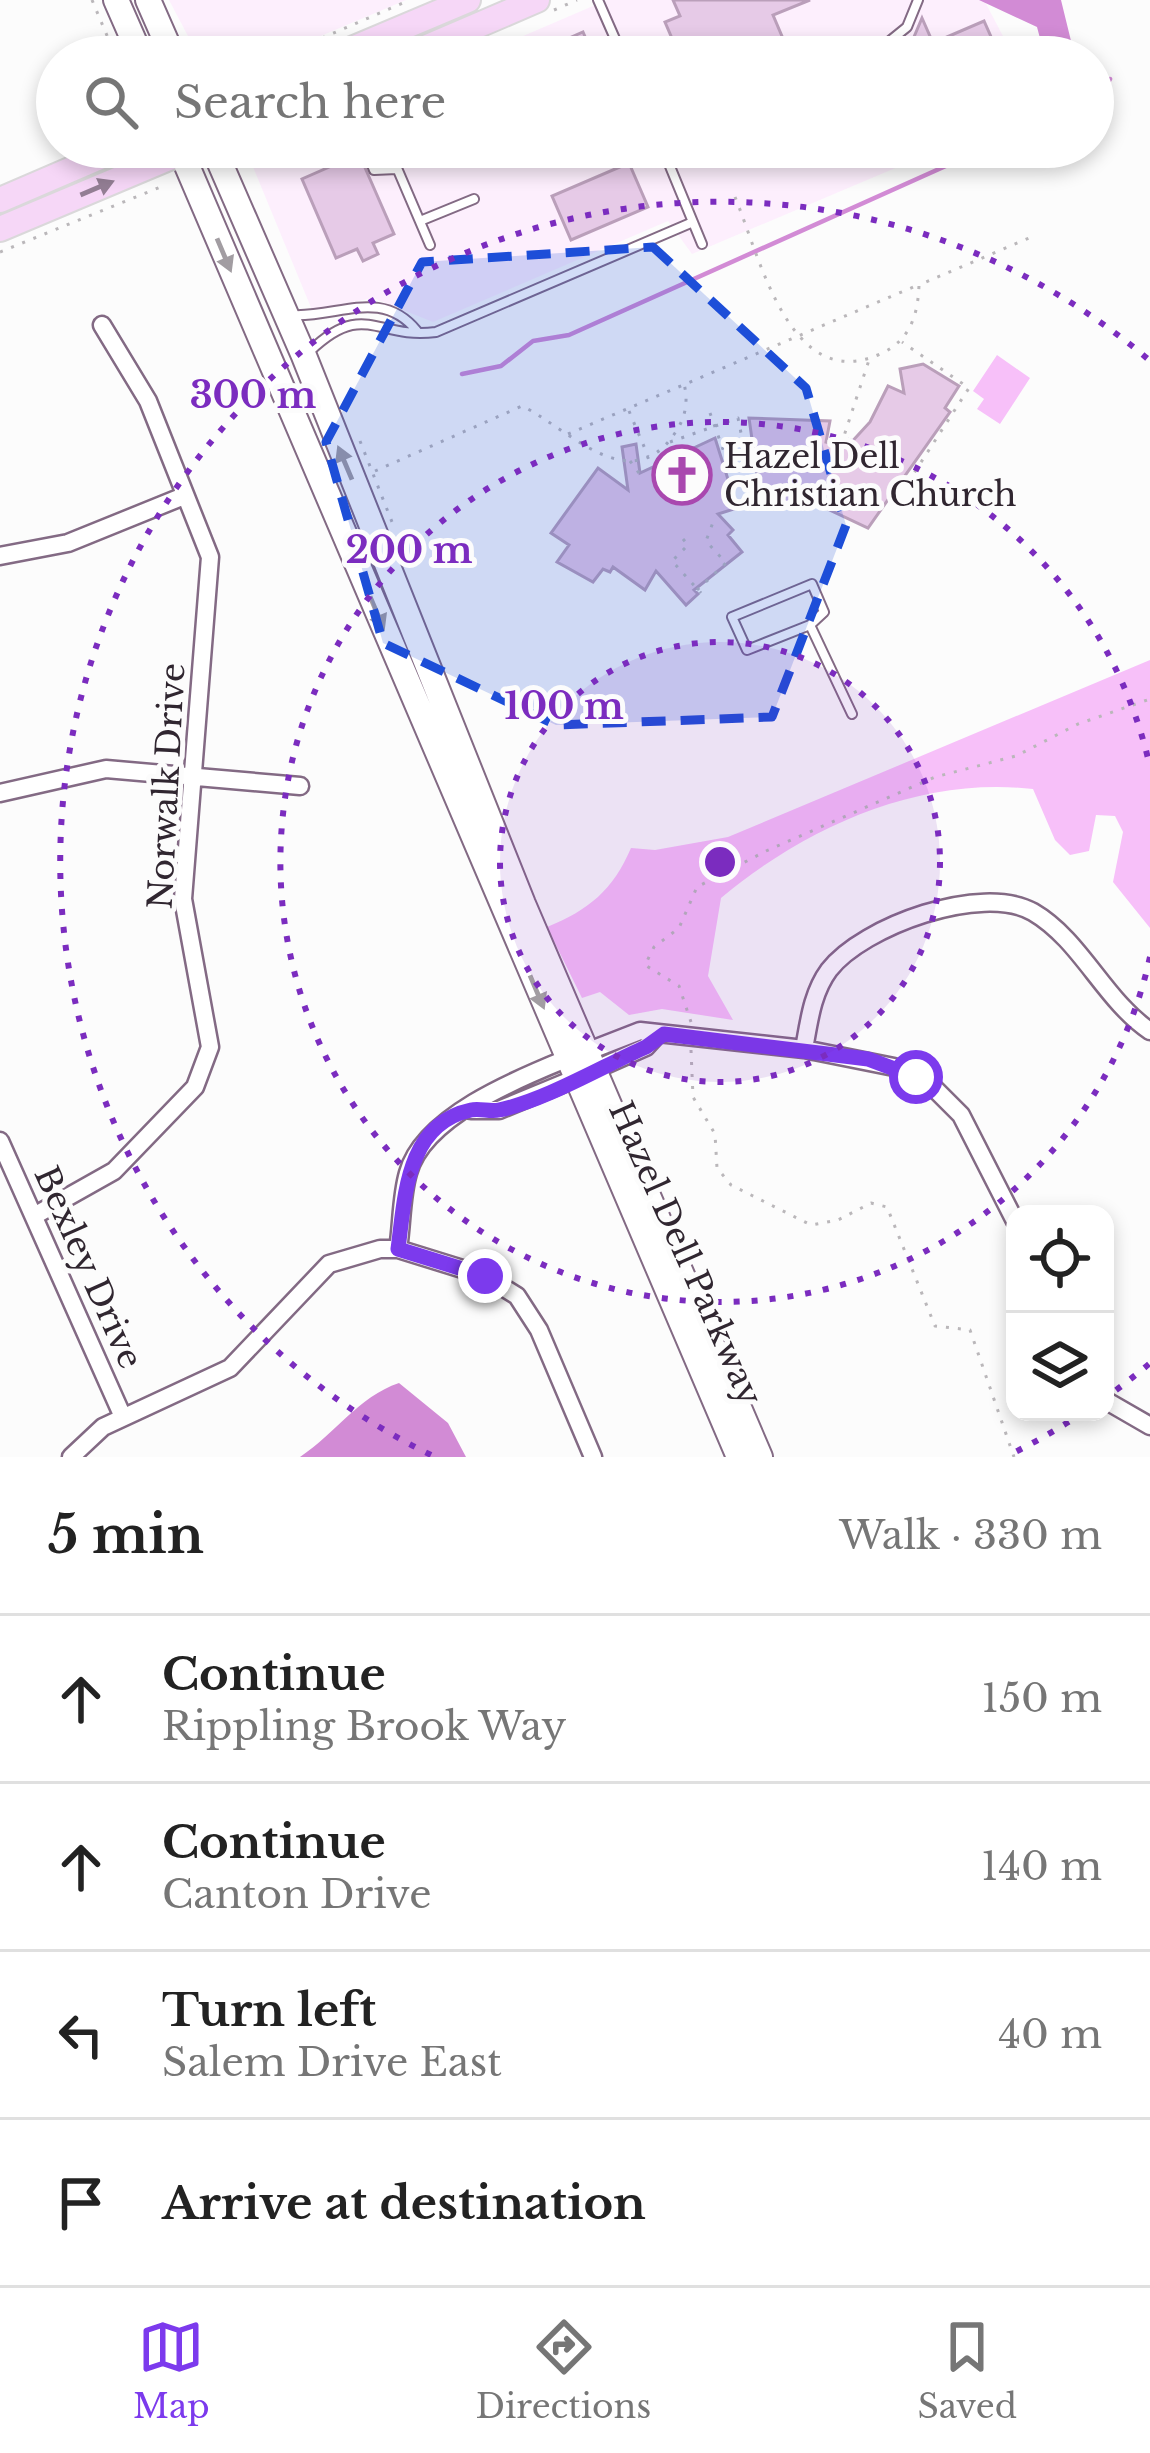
<!DOCTYPE html>
<html lang="en">
<head>
<meta charset="utf-8">
<style>
  :root { --surface:#fff; --page:#f6f6f6; --text:#222; --muted:#767676; --line:#e0e0e0; --accent:#7c3aed }
  body { margin:0; font-family:"Libre Baskerville",serif; background:var(--page); color:var(--text) }
  .controls { position:absolute; right:36px; bottom:36px; display:grid; overflow:hidden; border-radius:24px; box-shadow:0 6px 18px #0003 }
  .controls button { width:108px; height:108px; display:grid; place-items:center; padding:0; border:0; border-bottom:3px solid var(--line); background:var(--surface); color:var(--text); font:60px sans-serif }
  .stop { position:absolute; width:36px; height:36px; margin:-27px; border:9px solid #7c3aed; border-radius:50%; background:#fff }
  .stop.end { background:#7c3aed; border-color:#fff; box-shadow:0 3px 12px #0008 }
  .list { margin:0; padding:0; list-style:none }
  h2 { display:flex; justify-content:space-between; align-items:center; height:156px; margin:0; padding:0 48px; font-size:51px }
  h2 small { font-size:39px; font-weight:400; color:var(--muted) }
  .list li { display:grid; grid-template-columns:78px 1fr auto; gap:36px; align-items:center; box-sizing:border-box; height:168px; padding:0 48px; border-top:3px solid var(--line) }
  .list b { display:block; font-size:45px; white-space:nowrap }
  .list p { margin:0; font-size:39px; white-space:nowrap; color:var(--muted) }
  .list em { font-size:39px; font-style:normal; color:var(--muted) }
  .icon { flex:none; width:66px; height:66px; fill:none; stroke:currentColor; stroke-width:2; stroke-linecap:round; stroke-linejoin:round }
  .map { position:relative; flex:none; width:1150px; height:1457px; overflow:hidden }
  .search { position:absolute; background:var(--surface); box-shadow:0 6px 18px #0003; left:36px; right:36px; top:36px; height:132px; display:flex; align-items:center; gap:30px; box-sizing:border-box; padding:0 42px; border-radius:66px; color:var(--muted); font-size:45px }
  .sheet { height:828px; background:var(--surface) }
  nav { display:flex; justify-content:space-around; align-items:center; box-sizing:border-box; height:168px; border-top:3px solid var(--line); background:var(--surface); font-size:33px; color:var(--muted) }
  nav a { display:grid; justify-items:center; gap:6px }
  nav .on { color:var(--accent) }
  .map>svg:first-child { display:block }
  .built { fill:#fdeffd }
  .green { fill:#f7c0f9 }
  .water { fill:#d28bd5 }
  .lines { fill:none; stroke-linecap:round; stroke-linejoin:round }
  .stream { stroke:#d28bd5; stroke-width:4.5 }
  .building { fill:#e6cae7; stroke:#ba9fba; stroke-width:3 }
  .lane-casing { stroke:#836a84; stroke-width:12 }
  .street-casing { stroke:#836a84; stroke-width:21 }
  .secondary-casing { stroke:#836a84; stroke-width:28 }
  .primary-casing { stroke:#dad8da; stroke-width:28 }
  .path { stroke:#bab7ba; stroke-width:3; stroke-dasharray:3 9; stroke-linecap:butt }
  .lane { stroke:#fff; stroke-width:8 }
  .street { stroke:#fff; stroke-width:16 }
  .secondary { stroke:#fff; stroke-width:24 }
  .primary { stroke:#f6d7f7; stroke-width:24 }
  .oneway { fill:#937e94 }
  .oneway2 { fill:#a29da2 }
  .route { stroke:#7c3aed; stroke-width:15 }
  .marked { fill:#1d4ed8; fill-opacity:0.2; stroke:#1d4ed8; stroke-width:9; stroke-dasharray:24 15; stroke-linejoin:round }
  .ring { fill:none; stroke:#7b2cbf; stroke-width:6; stroke-dasharray:6 12 }
  .labels { text-anchor:middle; stroke-width:10; stroke-linejoin:round; paint-order:stroke }
  .poi-label { font-size:33px; fill:#302630; stroke:#fcfcfc; text-anchor:start }
  .street-label { font-size:33px; fill:#302630; stroke:#fcfcfc }
  .centre { fill:#7b2cbf; stroke:#fcfcfc; stroke-width:6 }
  .ring-label { font-size:36px; text-anchor:middle; font-weight:bold; fill:#7b2cbf; stroke:#fcfcfc; stroke-width:10; stroke-linejoin:round; paint-order:stroke }
</style>
</head>
<body>
<div class="map">
<svg width="1150" height="1457" viewBox="0 0 1150 1457">
  <rect width="100%" height="100%" fill="#fcfcfc"/>
  <path class="built" d="M169 0H406L271 57H199Z
    M607 0H984L1014 57H474Z
    M274 147H945L692 254 668 221 433 322 373 298 312 310 251 162Z"/>
  <path class="green" d="M997 355 1030 378 1000 424 977 409 984 399 973 391Z
    M1150 660V928L1113 882 1123 832 1115 816 1096 815 1089 851 1070 855 1055 840 1033 789C920 776 807 826 721 898L708 976 733 1020 662 1009 629 1015 600 992 582 998 547 927C589 910 613 890 631 848L655 850 728 837Z"/>
  <path class="water" d="M979 0H1061L1072 45 1045 57 1037 27Z
    M399 1383 448 1423 466 1457H300C336 1433 358 1397 399 1383Z"/>
  <g class="lines">
    <path class="stream" d="M1093 108 1110 79
      M462 374 501 366 533 341 569 335 968 156 1033 147"/>
  </g>
  <path class="building" d="M673 0H810L773 15 784 41 747 57H680L665 22 680 16Z
    M922 18 933 43 984 21 1000 57H916L911 44Z
    M583 32 594 57H526Z
    M359 154 394 234 373 243 378 254 363 261 357 249 336 258 302 179Z
    M629 163 648 207 571 240 552 196Z
    M923 364 959 386 945 408 950 412 868 528 819 505 761 503 749 418 830 421 826 442 847 447 870 422 888 386 904 393 900 369Z
    M715 438 737 508 718 514 733 530 728 535 742 552 694 590 698 594 686 605 656 571 645 590 613 567 610 572 603 569 593 582 557 562 569 545 551 533 598 468 628 490 622 447 636 444 640 473Z"/>
  <g class="lines">
    <defs>
      <path id="lane" d="M598 0 623 57
        M870 57 907 27 918 0
        M365 147 374 170 397 169
        M388 147 430 245
        M662 147 702 244
        M420 221 474 199
        M292 315C338 318 381 287 417 331
        M310 351C365 299 376 340 436 332L693 222
        M810 625 747 650 732 617 812 584 824 612 810 625 852 714"/>
      <path id="street" d="M0 556 68 543 184 496
        M0 793 106 769 300 786
        M804 1049C809 1022 812 993 829 970 863 926 982 883 1033 912 1081 940 1104 1000 1150 1031
        M586 1052 640 1031 804 1049 894 1067 934 1088 961 1115 1015 1221
        M594 1070 646 1047 657 1035
        M471 1110H499L574 1079
        M0 1141 123 1417
        M34 1216 114 1171 195 1087 210 1047 183 899 210 557 148 401 102 325
        M398 1249C402 1224 401 1197 408 1173 423 1117 517 1079 566 1059
        M1105 1400 1150 1426
        M71 1457 103 1427 230 1368 329 1264 380 1249H398L485 1276 517 1296 539 1330 593 1457"/>
      <path id="secondary" d="M116 0 141 57
        M148 0 173 57
        M179 147 739 1457
        M213 147 304 356 523 904 760 1457"/>
      <path id="primary" d="M333 57 468 0
        M404 57 537 0
        M0 200 123 147
        M0 229 195 147"/>
    </defs>
    <use href="#lane" class="lane-casing"/>
    <use href="#street" class="street-casing"/>
    <use href="#secondary" class="secondary-casing"/>
    <use href="#primary" class="primary-casing"/>
    <path class="path" d="M92 0 116 57
      M554 10 577 0
      M278 57 410 0
      M238 157 251 147
      M735 197C760 257 790 395 880 354 910 341 918 315 919 285L1029 238
      M0 252 163 186
      M629 411 648 456
      M710 413 724 452
      M568 434 918 285
      M360 441 394 527
      M670 442 738 418 742 438
      M841 445 869 360
      M630 461 639 473
      M375 471 522 406C568 428 630 500 675 433 686 417 689 400 683 380
      M900 483 905 487 969 388 902 342
      M683 539 688 545 672 561 701 593
      M697 590 726 563 706 541 715 517
      M691 1022 679 986 645 965 654 947 679 928 697 887 766 851 935 777 1016 756 1078 724 1150 699
      M691 1050 693 1097 715 1134 717 1168 731 1185 811 1225 838 1220 871 1203 887 1207 935 1326 970 1330 1014 1457"/>
    <use href="#lane" class="lane"/>
    <use href="#street" class="street"/>
    <use href="#secondary" class="secondary"/>
    <use href="#primary" class="primary"/>
  </g>
  <defs><path id="oneway-solid" d="M-6-.8H1V-3.2L6.5 0L1 3.2V.8H-6Z" transform="scale(3)"/></defs>
  <use class="oneway" href="#oneway-solid" transform="translate(97 188) rotate(-23)"/>
  <g class="oneway2">
    <use href="#oneway-solid" transform="translate(224 255) rotate(67)"/>
    <use href="#oneway-solid" transform="translate(345 463) rotate(-113)"/>
    <use href="#oneway-solid" transform="translate(377 613) rotate(67)"/>
    <use href="#oneway-solid" transform="translate(537 992) rotate(67)"/>
  </g>
  <g class="lines">
    <path class="route" d="M485 1276 398 1249C405 1197 406 1124 471 1110 480 1108 490 1112 499 1110 544 1101 603 1066 646 1047L664 1034 868 1059 916 1077"/>
  </g>
  <path class="marked" d="M653 247 806 388 846 525 772 717 556 725 383 643 326 442 422 262Z"/>
  <circle cx="720" cy="862" r="220" fill="#7b2cbf" fill-opacity=".12"/>
  <g class="ring">
    <circle cx="720" cy="862" r="220"/>
    <path d="M1150 957A440 440 0 1 1 1150 767"/>
    <path d="M1149 1364A660 660 0 0 1 1108 1396M1084 1412A660 660 0 0 1 1009 1455M431 1455A660 660 0 1 1 1149 360"/>
  </g>
  <defs>
    <symbol id="church-ring" viewBox="-11 -11 22 22"><circle r="9.5" fill="#fcfcfc" stroke="#a948af" stroke-width="1.5"/><path d="M-1.2-6h2.4v3.5h3.3v2.4h-3.3V6h-2.4V-.1h-3.3v-2.4h3.3Z" fill="#a948af"/></symbol>
  </defs>
  <g fill-rule="evenodd">
    <use href="#church-ring" x="649" y="442" width="66" height="66"/>
  </g>
  <g class="labels">
    <g class="poi-label">
      <text x="724" y="468">Hazel Dell<tspan x="724" dy="38">Christian Church</tspan></text>
    </g>
    <g class="street-label">
      <text transform="translate(166 786) rotate(-87)" y="12">Norwalk Drive</text>
      <text transform="translate(686 1253) rotate(66)" y="12">Hazel Dell Parkway</text>
      <text transform="translate(89 1267) rotate(66)" y="12">Bexley Drive</text>
    </g>
  </g>
  <circle cx="720" cy="862" r="18" class="centre"/>
  <g class="ring-label">
    <text x="253" y="408">300 m</text>
    <text x="409" y="563">200 m</text>
    <text x="564" y="719">100 m</text>
  </g>
</svg>
<div class="controls">
<button><svg class="icon" aria-label="locate" viewBox="0 0 24 24"><circle cx="12" cy="12" r="6"/><path d="M12 2v4M12 18v4M2 12h4M18 12h4"/></svg></button>
<button><svg class="icon" aria-label="layers" viewBox="0 0 24 24"><path d="M12 4l9 5-9 5-9-5zM3 14l9 5 9-5"/></svg></button>
</div>
<div class="stop" style="left:916px;top:1077px"></div>
<div class="stop end" style="left:485px;top:1276px"></div>
<div class="search"><svg class="icon" aria-label="search" viewBox="0 0 24 24"><circle cx="10" cy="10" r="6"/><path d="M15 15l6 6"/></svg>Search here</div>
</div>
<section class="sheet">
<h2>5 min<small>Walk · 330 m</small></h2>
<ul class="list">
<li><svg class="icon" aria-label="ahead" viewBox="0 0 24 24"><path d="M12 20V5M6 11l6-6 6 6"/></svg><div><b>Continue</b><p>Rippling Brook Way</p></div><em>150 m</em></li>
<li><svg class="icon" aria-label="ahead" viewBox="0 0 24 24"><path d="M12 20V5M6 11l6-6 6 6"/></svg><div><b>Continue</b><p>Canton Drive</p></div><em>140 m</em></li>
<li><svg class="icon" aria-label="left" viewBox="0 0 24 24"><path d="M17 20v-9H6M10 6l-5 5 5 5"/></svg><div><b>Turn left</b><p>Salem Drive East</p></div><em>40 m</em></li>
<li><svg class="icon" aria-label="arrive" viewBox="0 0 24 24"><path d="M6 21V4h12l-3 4 3 4H6"/></svg><div><b>Arrive at destination</b></div></li>
</ul>
</section>
<nav>
<a class="on"><svg class="icon" aria-label="map" viewBox="0 0 24 24"><path d="M3 6l6-2 6 2 6-2v14l-6 2-6-2-6 2zM9 4v14M15 6v14"/></svg>Map</a>
<a><svg class="icon" aria-label="directions" viewBox="0 0 24 24"><path d="M12 3l9 9-9 9-9-9zM9 14v-3h6M13 9l2 2-2 2"/></svg>Directions</a>
<a><svg class="icon" aria-label="saved" viewBox="0 0 24 24"><path d="M7 4h10v16l-5-4-5 4z"/></svg>Saved</a>
</nav>
</body>
</html>
